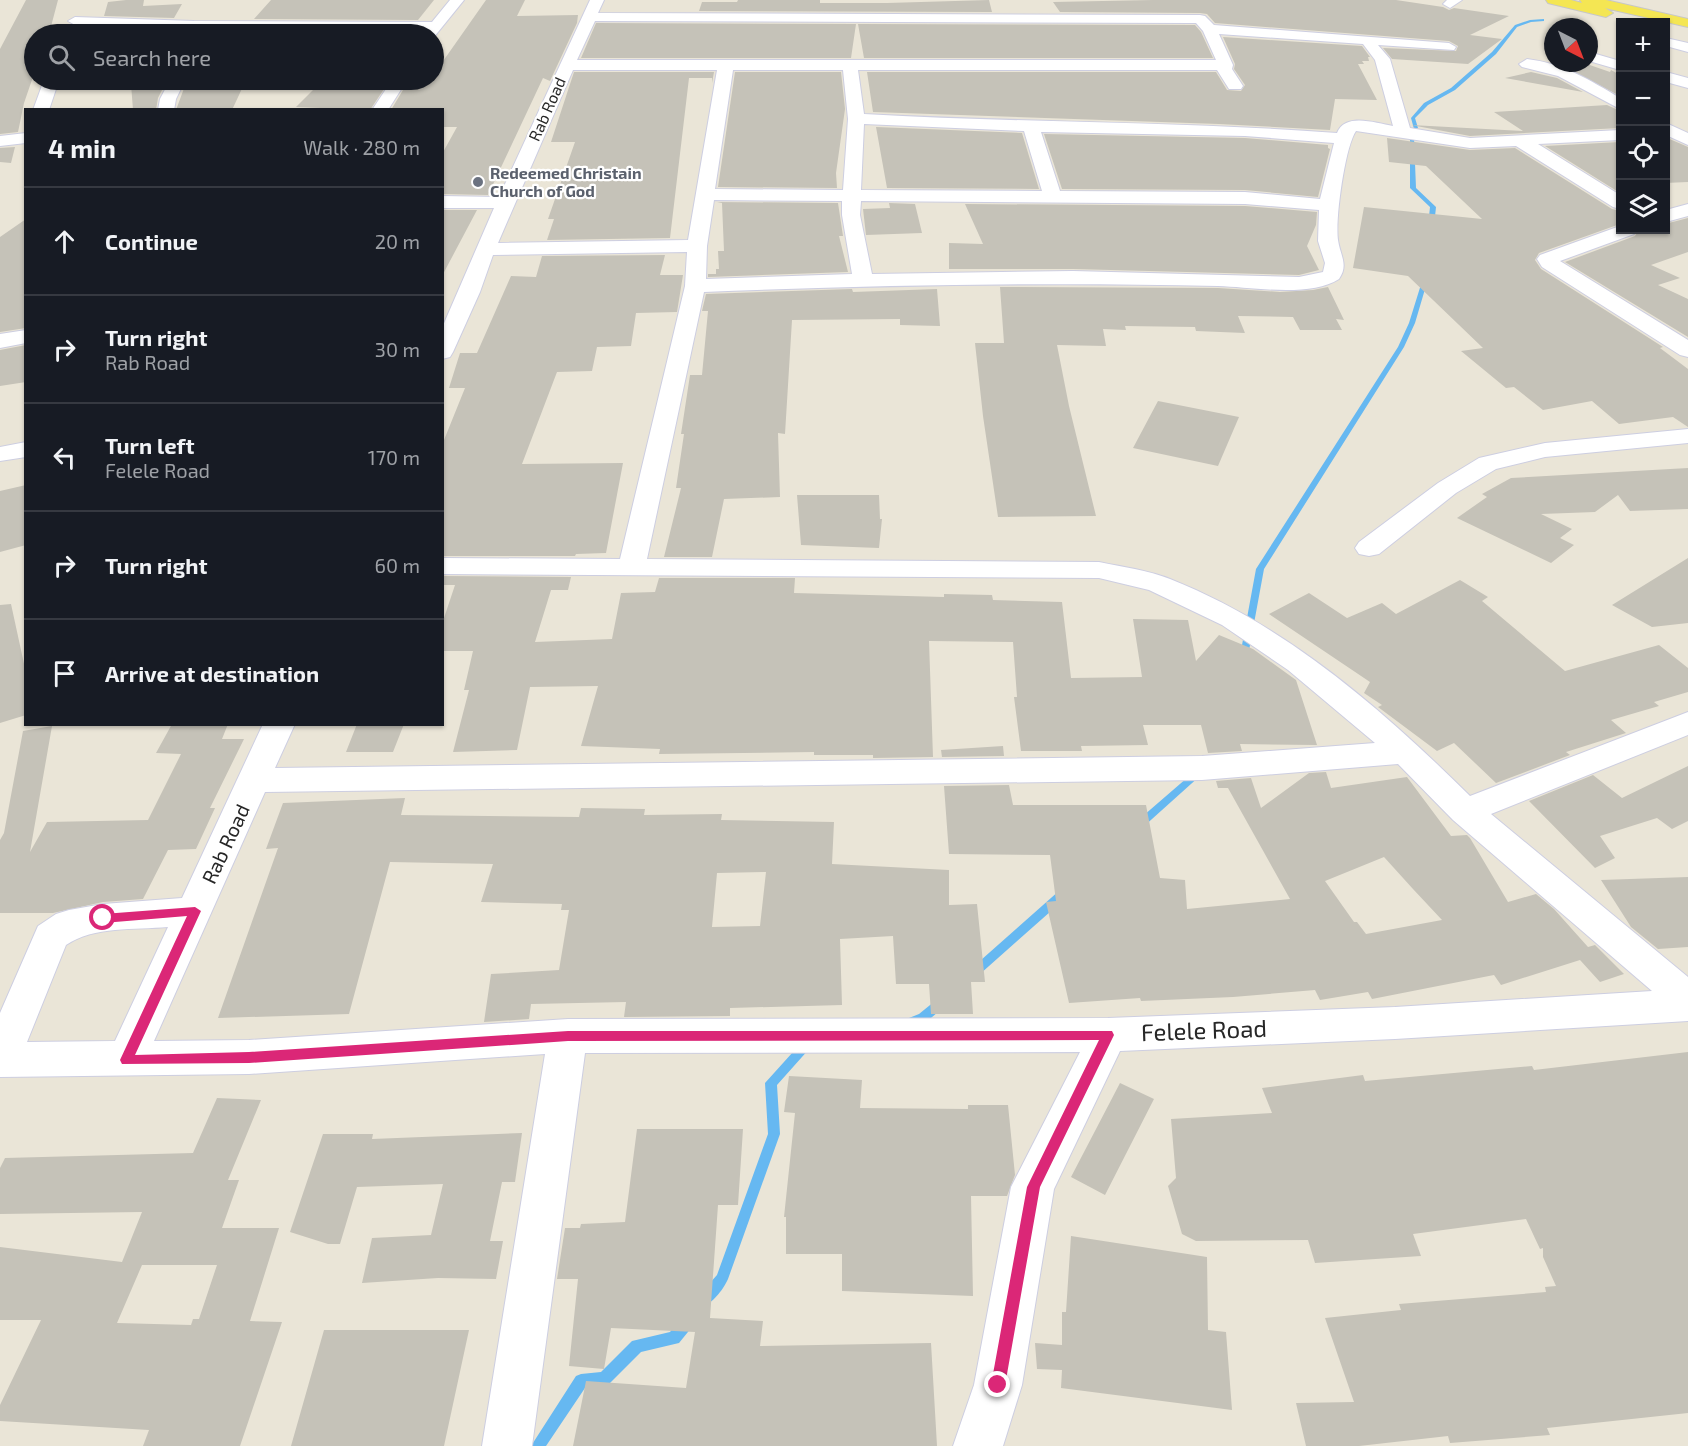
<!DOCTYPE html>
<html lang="en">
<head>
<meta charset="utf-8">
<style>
  :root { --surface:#171b24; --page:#242831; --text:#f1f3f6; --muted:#9ea1a6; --line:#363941 }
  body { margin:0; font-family:"Exo 2",sans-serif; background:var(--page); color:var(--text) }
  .controls { position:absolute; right:18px; top:18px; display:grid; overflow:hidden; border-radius:0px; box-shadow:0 2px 4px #0004 }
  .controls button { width:54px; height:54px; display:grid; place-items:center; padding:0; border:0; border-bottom:2px solid var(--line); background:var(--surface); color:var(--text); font:30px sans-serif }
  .compass { position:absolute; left:1544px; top:18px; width:54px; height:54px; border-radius:50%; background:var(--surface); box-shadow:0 2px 4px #0004; rotate:138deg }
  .stop { position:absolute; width:18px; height:18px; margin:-14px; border:4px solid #db2777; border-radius:50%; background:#fff }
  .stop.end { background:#db2777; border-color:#fff; box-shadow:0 2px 6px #0008 }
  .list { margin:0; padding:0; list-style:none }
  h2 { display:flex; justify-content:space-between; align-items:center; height:78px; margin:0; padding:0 24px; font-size:26px }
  h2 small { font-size:20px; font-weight:400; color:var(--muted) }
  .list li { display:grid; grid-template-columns:39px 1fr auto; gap:18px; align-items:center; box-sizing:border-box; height:108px; padding:0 24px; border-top:2px solid var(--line) }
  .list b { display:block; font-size:22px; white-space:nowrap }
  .list p { margin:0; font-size:20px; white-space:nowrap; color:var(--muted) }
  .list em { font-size:20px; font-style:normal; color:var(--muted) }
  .icon { flex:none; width:33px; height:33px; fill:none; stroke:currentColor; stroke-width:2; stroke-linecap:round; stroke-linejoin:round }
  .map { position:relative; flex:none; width:1688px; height:1446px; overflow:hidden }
  .search { position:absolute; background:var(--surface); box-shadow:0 2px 4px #0004; left:24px; top:24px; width:420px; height:66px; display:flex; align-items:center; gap:15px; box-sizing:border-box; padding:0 21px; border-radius:33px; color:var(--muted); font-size:22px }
  .panel { position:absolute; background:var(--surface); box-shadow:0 2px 4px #0004; left:24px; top:108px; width:420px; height:618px; border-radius:0px }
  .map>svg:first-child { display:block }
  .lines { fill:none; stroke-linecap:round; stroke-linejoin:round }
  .stream { fill:#66b8f1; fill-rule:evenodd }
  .building { fill:#c5c2b8; fill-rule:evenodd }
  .minor-casing { stroke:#cdcee1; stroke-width:2 }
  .major-casing { stroke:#c7c7c7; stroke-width:2 }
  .minor { fill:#fff; fill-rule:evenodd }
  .major { fill:#f4e653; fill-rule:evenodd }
  .route { fill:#db2777 }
  .worship-dot { fill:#6b7280; stroke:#fff; stroke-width:2 }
  .labels { text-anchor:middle; stroke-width:4.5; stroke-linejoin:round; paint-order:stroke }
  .far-street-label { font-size:16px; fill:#272727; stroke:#fff }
  .far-worship-label { font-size:16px; font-weight:bold; fill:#5b616d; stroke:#fff; text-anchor:start }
  .street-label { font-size:20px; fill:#272727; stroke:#fff }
  .near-street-label { font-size:24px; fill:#272727; stroke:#fff }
</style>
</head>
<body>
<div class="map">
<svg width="1688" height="1446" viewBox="0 0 1688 1446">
  <rect width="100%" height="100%" fill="#eae5d7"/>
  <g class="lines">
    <path class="stream" d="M1544 19V21L1531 22 1517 27 1496 54 1455 90 1428 105 1415 118 1418 128 1414 129 1411 118 1424 103 1451 88 1492 52 1515 25 1530 20Z
      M1410 137 1414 138 1416 188 1436 207 1434 226 1431 228 1428 226 1430 207 1410 188Z
      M1423 278 1428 279 1415 323 1404 347 1264 569 1248 656 1247 658H1241L1240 656 1256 569 1398 347 1409 323Z
      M1198 770 1201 771 1203 773 1201 775 1142 828H1136L1134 825 1136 822 1195 771Z
      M1064 889 1068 890 1069 893 1068 896 980 974 976 975 972 974 971 971 972 968 1060 890Z
      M939 999 943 1001 944 1004C937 1015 923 1027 909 1024L907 1021 909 1018 919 1014 935 1001Z
      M806 1040 810 1042 812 1045 810 1048 777 1085 780 1134 728 1279C724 1288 714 1302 705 1305L700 1304 698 1299 700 1294 717 1275 768 1134 765 1083 802 1042Z
      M687 1315 692 1317 694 1322 692 1327 679 1343 641 1352 609 1384 604 1386 585 1388 546 1446H531L576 1376 581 1374 601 1372 632 1341 670 1332 682 1317Z"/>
  </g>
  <path class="building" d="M26 0H58L49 34H34V74L24 103 18 132 0 134V49Z
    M126 0H144L143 6 182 4 174 18 104 16 108 2Z
    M271 0H434L418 20 254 19Z
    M486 0H525L517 16 578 15 577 23 550 81 543 78 488 195 442 194V154L457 127H442V110H391L409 80H434V74Z
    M738 0H820V3H887L989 0 992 12 699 11 702 2H737Z
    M1153 0H1396L1443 7 1449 10 1454 8 1509 16 1470 35 1502 39 1468 64 1392 59 1383 48 1456 51 1458 46 1449 41 1215 23 1207 14 1200 13 1060 12 1053 2Z
    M596 23 856 24 851 58H581Z
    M858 24 1195 25 1201 32 1213 58H864Z
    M100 28 168 30 166 34H98Z
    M242 31 407 32 406 34H240Z
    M1223 37 1362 46 1370 57H1368L1369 61H1362L1364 64H1358L1377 100 1335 99 1330 130 1219 124 873 112 867 72H1216L1227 90 1241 91 1245 85 1234 69 1235 64Z
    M1571 63H1584L1610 72 1611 70 1620 75V96L1561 65Z
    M574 72H714L712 83V78H689L670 238 547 240 554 219H548L575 142H551Z
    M735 72H841L845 109 836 173 837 188 718 187Z
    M1531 72 1557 78 1583 92 1505 78Z
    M246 80 232 110H176L186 83Z
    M323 80H390L370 110 296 107Z
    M166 82 158 98 156 110H133L131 84Z
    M1607 105 1620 111V128L1470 136 1411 125 1523 131 1494 112Z
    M876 127 1022 133 1039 189 887 188Z
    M1044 134 1245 138 1328 145V148L1330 149 1318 197 1245 190 1062 189Z
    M1665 137 1688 147V182L1665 183Z
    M1387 138 1470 150 1515 148 1612 209 1620 211V224L1539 253 1535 260 1541 269 1663 347 1660 348 1688 369V427L1673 417 1619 424 1592 401 1543 410 1514 387 1506 388 1461 351 1483 348 1408 276 1353 268 1364 207 1482 219 1426 166 1389 162Z
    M1620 142V193L1545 146Z
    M15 147 11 163 0 162V148Z
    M717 202 838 203 843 236H839L848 272 708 277V274H716V269H719L718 251H724L722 203Z
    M889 203 915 204 922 233 866 235 863 209 890 208Z
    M965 204 1245 206 1317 212 1316 225 1307 246 1319 270 1299 275 1073 269H949V243L983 244Z
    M442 210H477L442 276Z
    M1688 218V252L1651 265 1680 278 1658 285 1688 299V337L1565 262 1635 236 1639 230H1665V224Z
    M26 219V328L0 332V237Z
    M665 255 660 275H683L677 312 636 313 631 346 597 347 592 371 557 372 522 464 623 463 606 553 576 554 575 556H442V445L465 388H449L460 353H477L511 276 536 277 542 256Z
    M1000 287 1218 288 1280 292 1313 290 1328 287 1344 320 1336 319 1342 330H1300L1293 317 1238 316 1245 333 1196 331 1195 327 1125 326 1126 330 1103 329 1106 346 1057 345 1069 406 1096 516 998 517 983 416 975 343H1004Z
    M852 289 853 292 937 289 940 326 900 325V319L792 320 785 434 778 433 780 497 724 499 712 557H664L681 488H676L684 434H681L690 375H702L708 311H702L706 294Z
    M26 345V382L0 386V350Z
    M1158 401 1239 417 1218 466 1133 448Z
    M1688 468V509L1630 511 1618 495 1595 512 1541 514 1572 529 1560 538 1574 545 1551 563 1457 518 1487 497 1482 494 1511 478Z
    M26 485V545L0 552V491Z
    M797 495H879L880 519H882L879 548 801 545Z
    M1688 558V623L1652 627 1612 605Z
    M442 576 571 577 568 590H551L535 642 612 639 621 593 655 592 659 578H795L794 593 944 597V594L992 595 993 600 1062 602 1071 678 1142 677 1133 619 1188 620 1196 661 1219 635 1253 649 1296 680 1317 745 1240 744 1242 751 1208 753 1201 725H1143L1148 745 1081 746 1082 751H1021L1014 697H1017L1013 642 929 641 933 757 873 758V755H814V752L659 754 660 749 581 746 598 686 530 687 517 750 453 752 469 690H464L473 651H442V624L455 585H442Z
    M1460 580 1488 597 1482 601 1565 671 1659 645 1688 668V692L1654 702 1659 706 1611 720 1626 733 1566 752 1570 755 1496 783 1454 743 1437 751 1378 707 1382 705 1364 693 1370 682 1269 614 1309 593 1347 618 1382 603 1396 614Z
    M11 604 26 673V715L0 723V605Z
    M172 724H228L222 739H244L210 808H215L196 849 168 850 143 899 103 902 53 913H0V840L4 833 23 731 52 726 30 852 47 822 148 820 181 754 156 753Z
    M357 724H404L393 752H346Z
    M1003 746 1004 756 942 757 941 750Z
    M1688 766V821L1672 829 1657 818 1600 836 1615 858 1595 868 1529 801 1593 775 1622 798Z
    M1326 772 1331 788 1407 777 1451 836 1467 835 1470 838 1508 902 1536 894 1554 909 1588 947 1595 945 1624 974 1600 982 1580 960 1501 985 1494 975 1372 999 1368 992 1320 1000 1315 990 1233 997 1141 1001 1140 998 1069 1003 1046 902 1056 901 1050 855 949 854 944 786 1009 785 1013 805H1146L1160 878 1185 880 1187 909 1290 899 1228 788H1218L1216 781 1251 778 1261 808 1309 773ZM1384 857 1413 889 1442 920 1366 934 1357 922H1354L1325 881Z
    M405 798 401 815 579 817 581 808 645 809 644 815 722 814 721 820 834 822 832 864 949 870V905L977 904 985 982H971L973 1014H931L929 984H896L893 936 840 939 842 1005 730 1008V1016L624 1017 626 1002 531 1004 529 1019 484 1022 491 974 559 970 569 910H561L562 904 481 902 493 864 390 862 349 1014 218 1018 278 848 266 849 283 803ZM766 872 760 926 712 927 717 873Z
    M1688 877V947L1658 949 1631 927 1601 880Z
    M1688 1052V1413L1547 1428 1550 1435 1450 1443 1448 1436 1359 1446H1306L1296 1403 1354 1402 1325 1318 1401 1310 1399 1304 1546 1292 1545 1287 1556 1286 1543 1257V1248L1540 1249 1526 1219 1413 1234 1421 1256 1315 1263 1308 1240 1196 1241 1182 1234 1168 1186 1176 1178 1171 1119 1272 1113 1262 1088 1363 1075 1365 1081 1532 1066 1534 1070Z
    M789 1076 862 1080 860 1108 968 1109V1105H1008L1015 1175 1007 1196H971L973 1296 842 1291V1254H786V1217H784L795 1113 784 1112Z
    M1120 1083 1154 1099 1105 1195 1071 1177Z
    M217 1098 261 1100 228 1180H239L222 1228H279L250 1321 282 1322 240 1446H143L149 1430 0 1421V1405L41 1320H0V1247L122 1262 142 1212 0 1214V1168L5 1158 193 1153ZM142 1265H217L199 1319H193L191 1325 117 1323Z
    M637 1129H743L738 1205H718L710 1318 763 1321 760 1346 931 1343 937 1446H573L586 1381 686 1388 695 1332 611 1328 604 1369 569 1366 578 1279H557L565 1228H580L581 1224 625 1222Z
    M522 1133 515 1182H502L490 1241H503L496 1279 438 1278 362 1283 372 1238 431 1235 443 1184 357 1187 340 1244H328L290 1232 323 1134H373L372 1139Z
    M1071 1236 1207 1257 1208 1330 1226 1332 1232 1410 1061 1388 1062 1370 1037 1369 1035 1343 1062 1345V1312H1066Z
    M324 1330H469L444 1446H291Z"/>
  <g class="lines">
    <defs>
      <path id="minor" d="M450 0H464L434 37V34H423L425 30 194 29 75 25 68 21 75 17 194 21 432 22Z
        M590 0H604L598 13 1200 15 1205 16 1214 25 1449 43 1456 47 1454 50 1378 45 1390 59 1410 128 1470 138 1620 130V140L1538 144 1620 195V209L1613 207 1516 146 1470 148 1356 131C1345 147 1335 219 1338 240 1340 255 1349 265 1339 279 1310 298 1252 287 1218 286 1047 282 876 285 704 292L647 559 1099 562C1122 567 1148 570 1170 579 1286 625 1382 709 1470 796L1688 712V735L1491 814 1688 977V1021L1395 1039 1120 1051 1054 1189 1022 1385 1003 1446H953L974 1385 1011 1187 1080 1052 585 1053 532 1446H482L545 1054 249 1074 0 1077V1013L38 926 56 914 69 910 103 904 182 898 263 724H295L275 768 1202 756 1375 743 1288 670 1222 625 1149 590 1099 578 442 574V558L620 559 685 286 687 252 493 255 480 292 453 352 450 357 442 359V328L494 208H442V196L499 197ZM595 21 1196 23 1203 31 1216 60H577ZM1219 34 1363 44 1375 60 1393 126C1376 123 1345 112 1337 133 1179 121 1021 123 864 114L858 70H1217L1229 89H1241L1243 86 1232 69 1233 65ZM573 70H717L688 240 498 243ZM733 70H843L848 119 843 190 715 189ZM864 124 1024 131 1042 191 861 190ZM1041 132 1245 136 1334 143 1320 199 1245 192 1060 191ZM714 200 842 201V215L852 274 706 279 707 246ZM861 201 1245 204 1319 210 1318 241 1325 263 1323 272 1299 277 1073 271 872 274 860 215ZM1398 764 1453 820 1652 991 1395 1007 1108 1018 568 1019 249 1040 154 1041 265 792 1202 780ZM168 927 115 1041 27 1042 66 945C94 926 135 930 168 927Z
        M1447 0H1462L1450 8 1443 4Z
        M1666 38 1688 43V52L1666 46Z
        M1589 52 1620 61V70L1589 61Z
        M1527 59C1562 63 1590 80 1620 98V109L1558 76 1522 67 1519 64Z
        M1666 72 1688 78V88L1666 82Z
        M44 80H59L49 110H33Z
        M170 80H185L176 99 174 110H158L160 99Z
        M392 80H407L388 110H372Z
        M1666 123 1688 133V145L1666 135Z
        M26 133V143L0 146V136Z
        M1688 204V216L1666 222V210Z
        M1620 226V230H1637L1634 234 1560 261 1688 340V357L1680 355 1542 267 1537 259 1540 255Z
        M26 330V343L0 348V334Z
        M1688 429V443L1545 457 1496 469 1456 493 1379 554 1369 556 1359 554 1355 548 1359 542 1438 483 1479 458 1545 443Z
        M26 442V457L0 461V447Z"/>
      <path id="major" d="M1546 0H1571L1582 3 1580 0H1606L1688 19V27L1605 8 1613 13 1606 17 1548 3Z"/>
    </defs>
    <use href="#minor" class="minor-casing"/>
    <use href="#major" class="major-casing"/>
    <use href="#minor" class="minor"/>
    <use href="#major" class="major"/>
  </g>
  <path class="route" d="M195 907 201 911 135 1055 249 1052 568 1031H1112L1114 1035 1040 1187 1004 1391 998 1393 993 1391 991 1385 1027 1187 1099 1040 568 1041 249 1063 122 1064 120 1060 187 916 103 923 97 918 103 914Z"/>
  <circle class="worship-dot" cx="478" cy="182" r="6"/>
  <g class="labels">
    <g class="far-street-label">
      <text transform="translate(547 109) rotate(-66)" y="6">Rab Road</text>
    </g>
    <g class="far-worship-label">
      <text x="490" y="179">Redeemed Christain<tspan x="490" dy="18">Church of God</tspan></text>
    </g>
    <g class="street-label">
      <text transform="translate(226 844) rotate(-65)" y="7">Rab Road</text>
    </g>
    <g class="near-street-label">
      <text transform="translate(1204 1031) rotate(-2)" y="8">Felele Road</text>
    </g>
  </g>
</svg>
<div class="controls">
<button>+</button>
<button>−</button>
<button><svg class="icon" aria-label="locate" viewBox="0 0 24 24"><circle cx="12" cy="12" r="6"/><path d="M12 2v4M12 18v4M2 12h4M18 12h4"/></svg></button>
<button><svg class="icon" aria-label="layers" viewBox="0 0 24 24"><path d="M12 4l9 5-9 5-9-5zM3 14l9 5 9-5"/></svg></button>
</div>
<svg class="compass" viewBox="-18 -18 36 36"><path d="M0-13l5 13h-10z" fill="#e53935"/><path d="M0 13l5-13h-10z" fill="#9ea1a6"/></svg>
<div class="stop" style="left:103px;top:918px"></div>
<div class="stop end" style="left:998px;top:1385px"></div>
<div class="search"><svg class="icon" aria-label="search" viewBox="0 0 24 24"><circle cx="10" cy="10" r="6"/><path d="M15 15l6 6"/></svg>Search here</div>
<section class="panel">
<h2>4 min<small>Walk · 280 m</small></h2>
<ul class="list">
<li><svg class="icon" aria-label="ahead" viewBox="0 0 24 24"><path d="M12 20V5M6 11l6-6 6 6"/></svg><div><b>Continue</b></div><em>20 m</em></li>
<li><svg class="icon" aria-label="right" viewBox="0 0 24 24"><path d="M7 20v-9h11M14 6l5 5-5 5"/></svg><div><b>Turn right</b><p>Rab Road</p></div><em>30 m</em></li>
<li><svg class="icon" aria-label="left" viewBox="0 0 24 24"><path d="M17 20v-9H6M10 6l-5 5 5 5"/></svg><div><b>Turn left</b><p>Felele Road</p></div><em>170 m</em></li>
<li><svg class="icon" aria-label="right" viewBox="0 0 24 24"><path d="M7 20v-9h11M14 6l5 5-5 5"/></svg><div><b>Turn right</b></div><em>60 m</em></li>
<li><svg class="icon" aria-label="arrive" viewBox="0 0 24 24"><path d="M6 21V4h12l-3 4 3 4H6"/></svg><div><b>Arrive at destination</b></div></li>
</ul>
</section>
</div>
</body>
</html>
